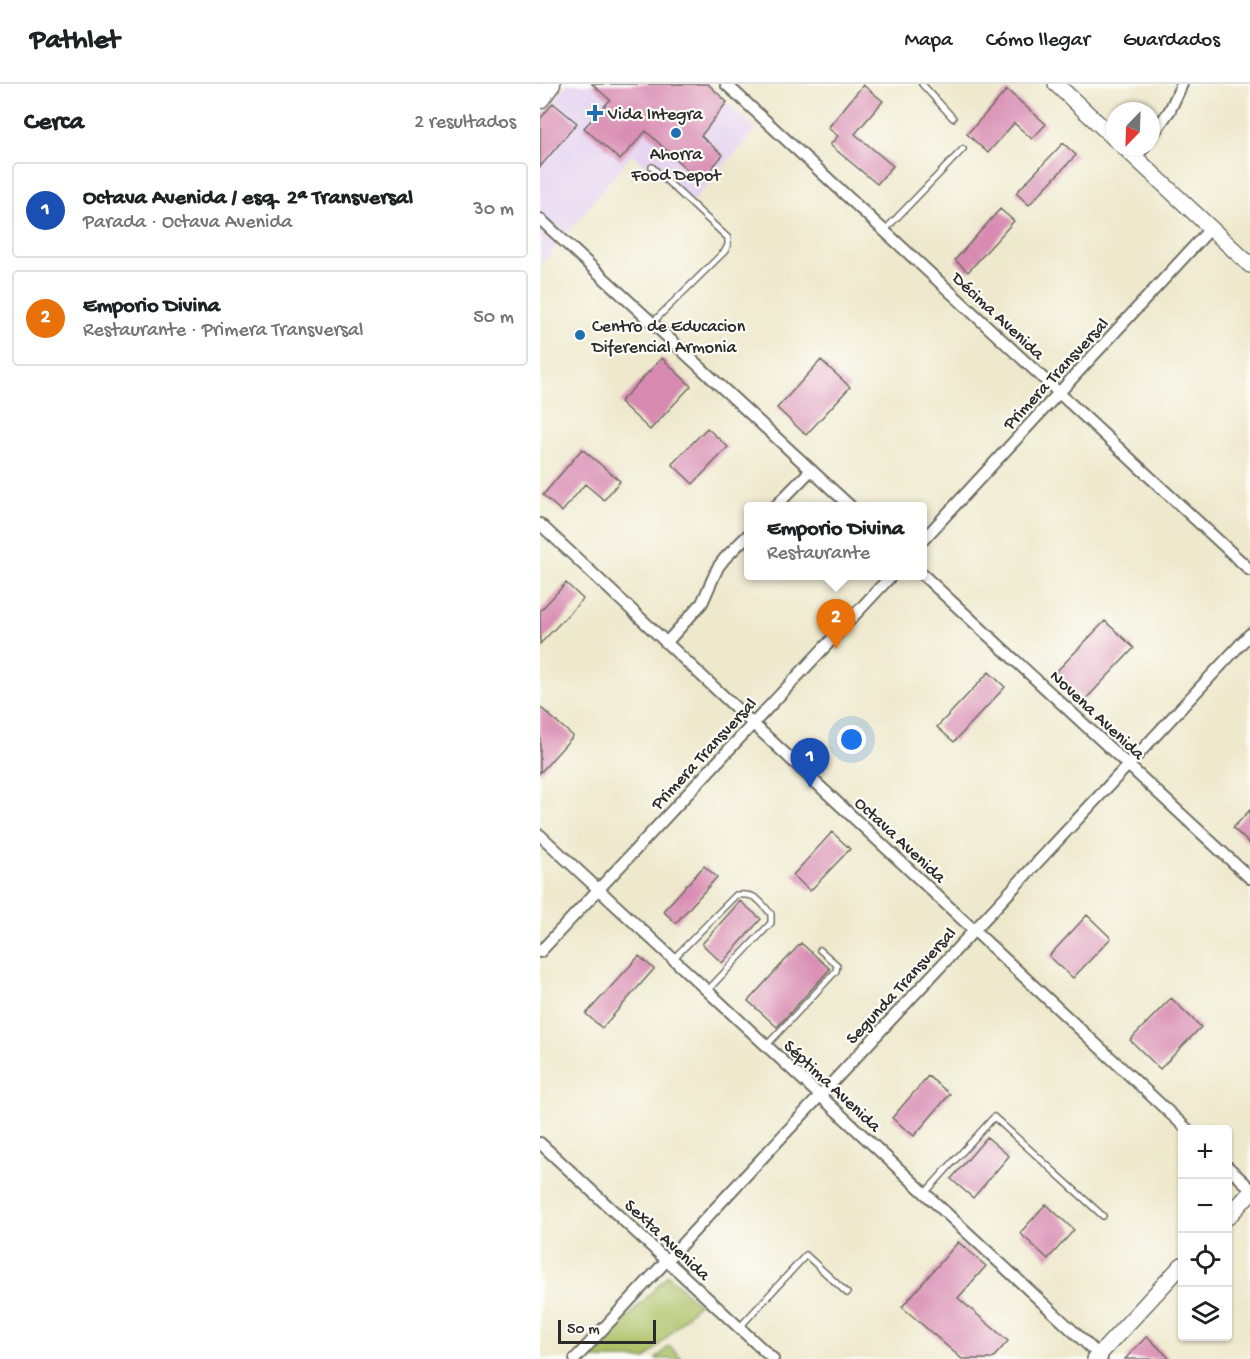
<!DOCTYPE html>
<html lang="es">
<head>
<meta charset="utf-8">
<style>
  :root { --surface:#fff; --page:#f2f2f2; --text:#202124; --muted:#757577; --line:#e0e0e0; --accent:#1f6fb2 }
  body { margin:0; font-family:"Gochi Hand",sans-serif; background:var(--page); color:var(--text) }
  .controls { position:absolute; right:18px; bottom:18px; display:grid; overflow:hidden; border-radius:6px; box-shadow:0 2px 4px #0004 }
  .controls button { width:54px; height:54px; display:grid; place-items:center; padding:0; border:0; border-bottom:2px solid var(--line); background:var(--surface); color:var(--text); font:30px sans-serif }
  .compass { position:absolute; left:566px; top:18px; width:54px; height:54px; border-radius:50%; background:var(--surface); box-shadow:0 2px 4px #0004; rotate:203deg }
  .scale { position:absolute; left:18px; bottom:15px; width:98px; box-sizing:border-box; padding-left:6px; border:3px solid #2b2b2b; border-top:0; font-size:16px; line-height:21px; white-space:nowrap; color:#2b2b2b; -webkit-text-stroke:4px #fdfcf7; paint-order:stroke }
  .you { position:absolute; left:312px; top:656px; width:21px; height:21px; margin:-15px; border:4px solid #fff; border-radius:50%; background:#1a73e8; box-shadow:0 0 0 9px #1a73e833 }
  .badge { display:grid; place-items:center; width:39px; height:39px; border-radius:50%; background:var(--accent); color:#fff; font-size:20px; font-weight:700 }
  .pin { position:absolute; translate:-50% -50px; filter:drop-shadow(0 2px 3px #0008) }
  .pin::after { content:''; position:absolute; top:32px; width:21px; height:18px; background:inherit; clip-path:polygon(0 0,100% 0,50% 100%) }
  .popup { position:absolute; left:204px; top:418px; width:183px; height:78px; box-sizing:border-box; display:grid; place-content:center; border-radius:6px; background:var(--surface); filter:drop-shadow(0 2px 4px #0005); font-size:20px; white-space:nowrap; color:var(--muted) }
  .popup b { font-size:22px; color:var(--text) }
  .popup::after { content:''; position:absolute; left:50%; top:100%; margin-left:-12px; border:12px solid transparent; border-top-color:var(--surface) }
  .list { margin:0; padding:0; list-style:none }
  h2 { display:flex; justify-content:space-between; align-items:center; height:78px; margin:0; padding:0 24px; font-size:26px }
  h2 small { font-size:20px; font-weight:400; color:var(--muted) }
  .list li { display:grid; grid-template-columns:39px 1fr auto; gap:18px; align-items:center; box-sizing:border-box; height:96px; margin:0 12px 12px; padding:0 12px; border:2px solid var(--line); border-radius:6px }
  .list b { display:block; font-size:22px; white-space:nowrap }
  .list p { margin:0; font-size:20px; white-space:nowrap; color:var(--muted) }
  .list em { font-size:20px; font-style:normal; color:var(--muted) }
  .icon { flex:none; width:33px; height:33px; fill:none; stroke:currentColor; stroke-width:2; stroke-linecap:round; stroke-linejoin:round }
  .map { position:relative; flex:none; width:710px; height:1275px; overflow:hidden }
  header { display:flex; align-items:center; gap:36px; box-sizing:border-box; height:84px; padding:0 30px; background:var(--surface); border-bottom:2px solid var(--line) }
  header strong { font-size:28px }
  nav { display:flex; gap:33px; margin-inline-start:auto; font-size:21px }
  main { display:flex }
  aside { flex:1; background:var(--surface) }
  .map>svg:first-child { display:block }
  .built { fill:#e5d3f1 }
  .green { fill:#abc064; stroke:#6b7648; stroke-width:1.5 }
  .building { fill:#d88ab1 }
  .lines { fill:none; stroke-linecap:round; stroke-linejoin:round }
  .lane-casing { stroke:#6f6e64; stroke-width:8 }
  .street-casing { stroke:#6f6e64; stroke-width:14 }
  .secondary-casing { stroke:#6f6e64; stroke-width:18 }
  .primary-casing { stroke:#6f6e64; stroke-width:21 }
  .lane { stroke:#fff; stroke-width:5 }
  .street { stroke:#fff; stroke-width:10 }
  .secondary { stroke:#fff; stroke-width:15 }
  .primary { stroke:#fff; stroke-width:18 }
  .poi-dot { fill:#1f6fb2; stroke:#fdfcf7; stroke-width:2 }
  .labels { text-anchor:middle; stroke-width:4.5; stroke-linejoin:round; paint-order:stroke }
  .poi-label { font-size:18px; fill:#2b2b2b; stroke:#fdfcf7; text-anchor:start }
  .street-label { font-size:18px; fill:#2b2b2b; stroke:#fdfcf7 }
</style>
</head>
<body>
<header>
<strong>Pathlet</strong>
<nav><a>Mapa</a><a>Cómo llegar</a><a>Guardados</a></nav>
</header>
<main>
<aside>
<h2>Cerca<small>2 resultados</small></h2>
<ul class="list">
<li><span class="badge" style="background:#1a4fb4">1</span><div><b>Octava Avenida / esq. 2ª Transversal</b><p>Parada · Octava Avenida</p></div><em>30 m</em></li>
<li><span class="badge" style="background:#e8710a">2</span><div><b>Emporio Divina</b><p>Restaurante · Primera Transversal</p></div><em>50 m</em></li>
</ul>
</aside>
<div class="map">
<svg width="710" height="1275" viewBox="0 0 710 1275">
  <rect width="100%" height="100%" fill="#fdfcf7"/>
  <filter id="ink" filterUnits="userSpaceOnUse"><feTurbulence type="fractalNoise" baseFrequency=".0167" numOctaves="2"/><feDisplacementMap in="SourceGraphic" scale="12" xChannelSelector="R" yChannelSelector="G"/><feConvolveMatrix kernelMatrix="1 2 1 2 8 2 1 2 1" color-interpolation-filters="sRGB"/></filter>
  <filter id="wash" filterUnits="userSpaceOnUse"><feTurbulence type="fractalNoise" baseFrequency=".008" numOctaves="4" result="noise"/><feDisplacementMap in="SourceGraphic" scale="24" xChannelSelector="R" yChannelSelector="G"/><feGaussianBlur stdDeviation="1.35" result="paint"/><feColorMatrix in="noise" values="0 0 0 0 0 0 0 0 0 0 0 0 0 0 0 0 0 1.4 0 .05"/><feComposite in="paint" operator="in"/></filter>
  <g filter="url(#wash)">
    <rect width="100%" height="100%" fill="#eee9cd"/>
    <path class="built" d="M27 0H168L216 45 151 120 92 70 0 182V35Z"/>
    <path class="green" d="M128 1191 158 1220 106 1275H48Z
      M129 1262 143 1275H116Z"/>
    <g id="blocks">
      <path class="building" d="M52 0H168L187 18 161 52 183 71 160 98 106 47 80 76 44 44 70 16Z
        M323 1 343 17 315 50 353 82 337 100 290 61 298 52 288 44Z
        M467 6 506 40 492 55 474 39 448 69 427 50Z
        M13 19 37 39 0 83V35Z
        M523 59 536 71 489 121 476 109Z
        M460 125 474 137 428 188 415 176Z
        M122 274 151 302 110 346 80 318Z
        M281 276 310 303 266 351 237 324Z
        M167 344 188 363 153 400 132 380Z
        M42 365 80 397 64 416 45 400 22 428 3 411Z
        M26 499 43 515 0 560V527Z
        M565 537 594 564 545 616 515 589Z
        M449 588 465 603 414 658 397 643Z
        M0 623 33 652 0 689Z
        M710 726V760L693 744Z
        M292 748 310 765 270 807 253 791Z
        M164 782 177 793 136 839 123 827Z
        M200 817 221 835 182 879 162 860Z
        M547 831 571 854 533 894 509 872Z
        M261 859 290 885 237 943 208 917Z
        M99 872 114 885 62 944 46 930Z
        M631 914 661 943 620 985 590 956Z
        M388 992 410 1010 374 1052 352 1034Z
        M447 1053 469 1072 433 1114 411 1095Z
        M506 1120 534 1146 508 1175 480 1149Z
        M418 1158 446 1182 418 1214 468 1257 452 1275H422L362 1223Z
        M607 1252 630 1275H585Z"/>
    </g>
  </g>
  <g filter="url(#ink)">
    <use href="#blocks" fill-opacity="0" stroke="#6f6e64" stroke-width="1.5"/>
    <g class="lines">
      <defs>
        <path id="lane" d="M382 0 413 34
          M344 147 423 65
          M112 239 185 167 188 161V154L112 83
          M133 875 196 811C216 809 219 816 231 830V839L167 907
          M226 962 296 887 297 881 280 866
          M385 1109 454 1033 563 1132
          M199 1244 266 1171 307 1209"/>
        <path id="street" d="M186 0 710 486
          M611 53 630 26 642 0
          M596 74 604 63
          M0 135 310 422
          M236 422 271 386
          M0 440C215 643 432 843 648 1046
          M383 456 671 144
          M383 491 710 794
          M126 559 162 519 178 483 185 474 209 450
          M0 751 562 1274
          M0 868 351 492
          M0 1059 233 1275
          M688 1083 710 1104
          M35 1275 710 550"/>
        <path id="secondary" d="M516 0 575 55
          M584 63 710 181
          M688 1133 710 1109
          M555 1275 642 1181"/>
        <path id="primary" d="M0 15 11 0"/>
      </defs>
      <use href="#lane" class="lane-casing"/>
      <use href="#street" class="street-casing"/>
      <use href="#secondary" class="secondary-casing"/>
      <use href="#primary" class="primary-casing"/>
      <use href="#lane" class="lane"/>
      <use href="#street" class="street"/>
      <use href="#secondary" class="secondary"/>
      <use href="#primary" class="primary"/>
    </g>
  </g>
  <g class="poi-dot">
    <path d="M52 20h6v6h6v6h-6v6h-6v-6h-6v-6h6z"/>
    <circle cx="136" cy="49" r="6"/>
    <circle cx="40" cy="251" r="6"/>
  </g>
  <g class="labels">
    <g class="poi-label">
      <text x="68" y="35">Vida Integra</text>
      <text x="136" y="75" text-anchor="middle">Ahorra<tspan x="136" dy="21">Food Depot</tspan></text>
      <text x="52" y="247">Centro de Educacion<tspan x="52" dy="21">Diferencial Armonia</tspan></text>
    </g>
    <g class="street-label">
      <text transform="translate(459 231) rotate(43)" y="6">Décima Avenida</text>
      <text transform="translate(515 289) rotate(-47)" y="6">Primera Transversal</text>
      <text transform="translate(558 630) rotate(43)" y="6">Novena Avenida</text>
      <text transform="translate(163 669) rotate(-47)" y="6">Primera Transversal</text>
      <text transform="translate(361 755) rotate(43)" y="6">Octava Avenida</text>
      <text transform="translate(360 901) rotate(-47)" y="6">Segunda Transversal</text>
      <text transform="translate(293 1001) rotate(43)" y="6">Séptima Avenida</text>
      <text transform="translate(128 1155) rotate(43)" y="6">Sexta Avenida</text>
    </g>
  </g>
</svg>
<div class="controls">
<button>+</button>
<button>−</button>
<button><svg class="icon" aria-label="locate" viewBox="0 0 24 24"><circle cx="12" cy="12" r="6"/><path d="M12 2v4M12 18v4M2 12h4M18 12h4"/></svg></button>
<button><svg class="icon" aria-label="layers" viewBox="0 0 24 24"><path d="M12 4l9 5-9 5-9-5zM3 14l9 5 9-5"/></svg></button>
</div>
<svg class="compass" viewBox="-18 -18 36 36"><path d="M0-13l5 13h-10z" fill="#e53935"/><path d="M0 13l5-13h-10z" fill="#757577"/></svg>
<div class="scale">50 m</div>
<div class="you"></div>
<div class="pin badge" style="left:270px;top:704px;background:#1a4fb4">1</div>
<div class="pin badge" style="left:296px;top:565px;background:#e8710a">2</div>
<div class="popup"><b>Emporio Divina</b>Restaurante</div>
</div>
</main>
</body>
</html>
